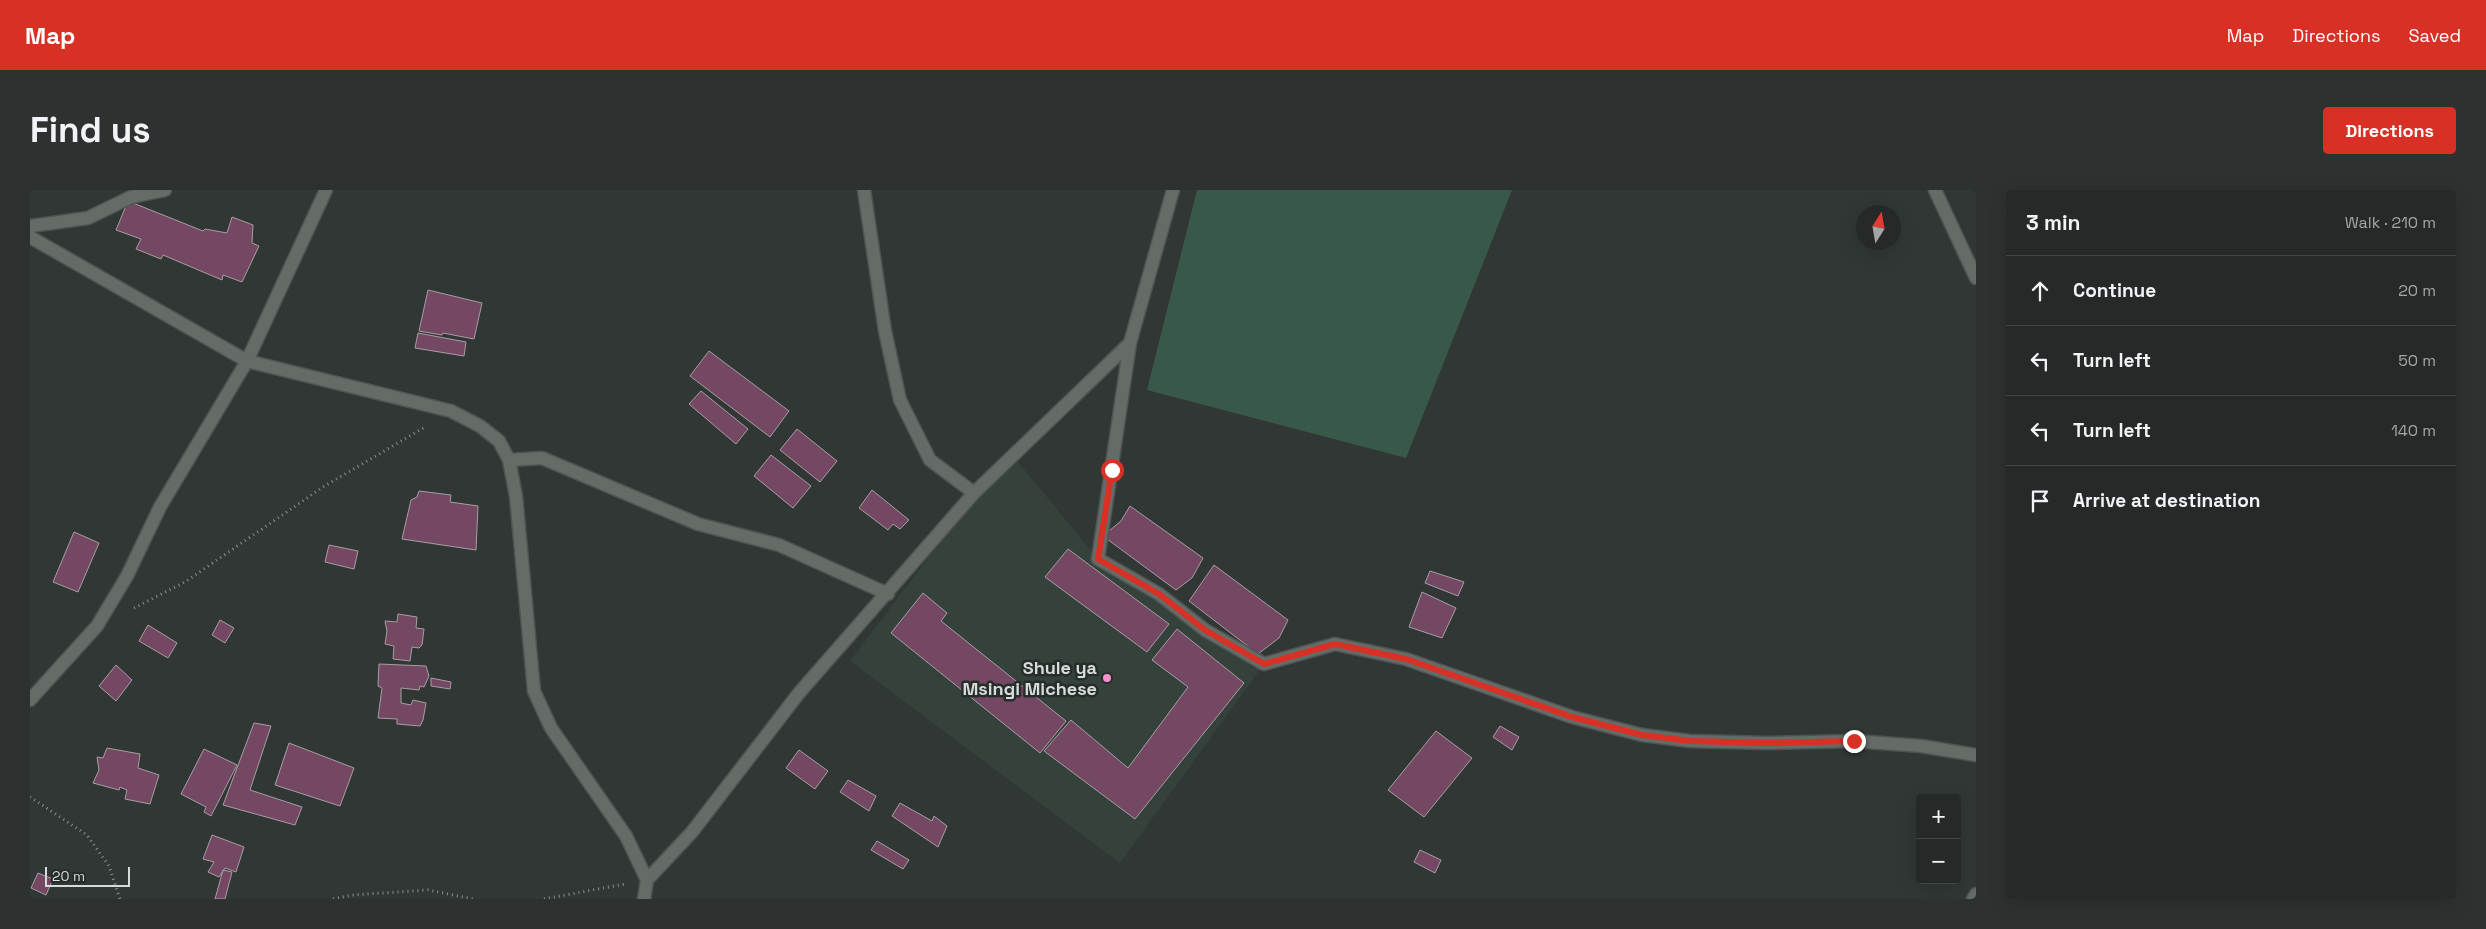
<!DOCTYPE html>
<html lang="en">
<head>
<meta charset="utf-8">
<style>
  :root { --surface:#252927; --page:#2d312f; --text:#f1f3f6; --muted:#a3a6a7; --line:#424544; --accent:#d93025 }
  body { margin:0; font-family:"Space Grotesk",sans-serif; background:var(--page); color:var(--text) }
  .controls { position:absolute; right:15px; bottom:15px; display:grid; overflow:hidden; border-radius:5px; box-shadow:0 5px 20px #0002 }
  .controls button { width:45px; height:45px; display:grid; place-items:center; padding:0; border:0; border-bottom:1px solid var(--line); background:var(--surface); color:var(--text); font:25px sans-serif }
  .compass { position:absolute; left:1826px; top:15px; width:45px; height:45px; border-radius:50%; background:var(--surface); box-shadow:0 5px 20px #0002; rotate:11deg }
  .scale { position:absolute; left:15px; bottom:12px; width:85px; box-sizing:border-box; padding-left:5px; border:2px solid #d7dbd9; border-top:0; font-size:14px; line-height:18px; white-space:nowrap; color:#d7dbd9; -webkit-text-stroke:4px #272d2a; paint-order:stroke }
  .stop { position:absolute; width:15px; height:15px; margin:-11px; border:4px solid #d93025; border-radius:50%; background:#fff }
  .stop.end { background:#d93025; border-color:#fff; box-shadow:0 1px 5px #0008 }
  .list { margin:0; padding:0; list-style:none }
  h2 { display:flex; justify-content:space-between; align-items:center; height:65px; margin:0; padding:0 20px; font-size:21px }
  h2 small { font-size:16px; font-weight:400; color:var(--muted) }
  .list li { display:grid; grid-template-columns:32px 1fr auto; gap:15px; align-items:center; box-sizing:border-box; height:70px; padding:0 20px; border-top:1px solid var(--line) }
  .list b { display:block; font-size:19px; white-space:nowrap }
  .list em { font-size:16px; font-style:normal; color:var(--muted) }
  .icon { flex:none; width:28px; height:28px; fill:none; stroke:currentColor; stroke-width:2; stroke-linecap:round; stroke-linejoin:round }
  .map { position:relative; flex:none; width:1946px; height:709px; overflow:hidden; border-radius:5px }
  header { display:flex; align-items:center; gap:30px; box-sizing:border-box; height:70px; padding:0 25px; background:var(--accent); color:#fff }
  header strong { font-size:24px }
  nav { display:flex; gap:28px; margin-inline-start:auto; font-size:18px }
  .intro { display:flex; align-items:center; justify-content:space-between; box-sizing:border-box; height:120px; padding:0 30px }
  h1 { margin:0; font-size:35px }
  .button { padding:12px 22px; border-radius:5px; background:var(--accent); color:#fff; font-size:18px; font-weight:700 }
  main { display:flex; gap:30px; padding:0 30px }
  aside { flex:1; background:var(--surface); border-radius:5px; box-shadow:0 5px 20px #0002 }
  .map>svg:first-child { display:block }
  .built { fill:#35423c }
  .green { fill:#38594a }
  .building { fill:#744763; stroke:#a69fa3 }
  .lines { fill:none; stroke-linecap:round; stroke-linejoin:round }
  .minor-casing { stroke:#4e5451; stroke-width:15 }
  .path { stroke:#8b908e; stroke-width:3; stroke-dasharray:1 4; stroke-linecap:butt }
  .minor { stroke:#656c68; stroke-width:12 }
  .route { stroke:#d93025; stroke-width:6 }
  .poi-dot { fill:#f690d0; stroke:#272d2a; stroke-width:2 }
  .labels { text-anchor:middle; stroke-width:5; stroke-linejoin:round; paint-order:stroke }
  .poi-label { font-size:18px; font-weight:bold; fill:#d7dbd9; stroke:#272d2a; text-anchor:end }
</style>
</head>
<body>
<header>
<strong>Map</strong>
<nav><a>Map</a><a>Directions</a><a>Saved</a></nav>
</header>
<div class="intro"><h1>Find us</h1><a class="button">Directions</a></div>
<main>
<div class="map">
<svg width="1946" height="709" viewBox="0 0 1946 709">
  <rect width="100%" height="100%" fill="#313734"/>
  <path class="built" d="M979 261 1068 369 1234 474 1090 673 820 471Z"/>
  <path class="green" d="M1167 0H1482L1376 268 1117 200Z"/>
  <path class="building" d="M98 11 173 41 175 39 197 43 202 27 223 35 222 53 229 56 212 92 193 85 192 90 133 65 131 69 106 59 111 49 86 40Z
    M398 100 452 113 444 149 413 143 412 145 389 141Z
    M388 143 436 152 434 166 385 158Z
    M679 161 759 221 740 247 660 186Z
    M671 201 718 239 706 254 659 214Z
    M767 239 807 271 790 292 750 260Z
    M741 265 781 296 763 318 724 286Z
    M842 300 879 330 870 339 863 334 858 340 829 318Z
    M389 301 421 305 420 312 448 316 446 360 372 349 381 310 387 307Z
    M1100 316 1173 368 1162 388 1146 400 1073 346 1091 331Z
    M44 342 69 353 48 402 23 392Z
    M299 355 328 361 324 379 295 372Z
    M1038 359 1139 434 1117 462 1015 387Z
    M1184 375 1258 430 1249 448 1228 464 1159 411Z
    M1400 381 1434 392 1428 406 1395 393Z
    M1392 402 1426 418 1412 448 1379 437Z
    M893 403 917 423 911 431 1036 531 1010 563 861 443Z
    M368 424 387 427 386 438 394 439 392 455 389 458 382 457 380 471 363 469 364 456 355 454 357 441 355 431 367 432Z
    M190 430 204 438 195 453 182 445Z
    M118 435 147 453 138 468 109 451Z
    M1147 439 1214 493 1105 629 1014 561 1041 530 1098 578 1158 497 1122 470Z
    M349 474 396 476 399 486 394 497 390 496 389 500 371 498V513L381 515 383 510 396 513 393 530 390 536 367 534V529L348 528 352 498 348 496Z
    M86 475 102 490 86 511 69 496Z
    M401 488 421 492 420 499 401 496Z
    M224 533 241 536 220 600 272 617 265 635 193 615Z
    M1470 536 1489 547 1482 560 1463 547Z
    M1406 541 1442 568 1394 627 1358 600Z
    M259 553 324 578 310 616 245 595Z
    M77 558 110 564 108 578 129 585 120 614 95 609 97 600 90 597 89 600 63 593 69 580 67 567 73 568Z
    M174 559 207 575 181 626 174 622 176 617 151 604Z
    M769 560 798 581 785 599 756 578Z
    M818 590 846 606 839 621 810 602Z
    M870 613 902 631 904 626 917 636 908 657 862 626Z
    M182 645 214 657 206 682 195 678 189 687 178 682 184 672 173 669Z
    M847 651 879 670 873 679 841 660Z
    M1390 660 1411 670 1405 683 1384 672Z
    M193 680 202 682 195 709H185Z
    M8 683 23 689 16 705 1 698Z"/>
  <g class="lines">
    <defs>
      <path id="minor" d="M834 0 855 141 870 210 900 270 944 303
        M1143 0 1100 153 1068 369 1129 404 1175 440 1234 474 1305 454 1376 469 1542 527 1612 545 1660 551 1737 553 1824 551 1891 556 1946 565
        M1905 0 1946 88
        M0 36 58 28 101 7 135 0
        M0 47 217 171 421 221 450 236 469 251 479 270 486 306 504 501 521 538 596 646 617 690 614 709
        M479 270 512 268 668 334 749 355 858 404
        M0 510 67 436 97 386 130 317 217 171 296 0
        M617 690 662 642 769 503 944 303 1100 153
        M1943 709 1946 704"/>
    </defs>
    <use href="#minor" class="minor-casing"/>
    <path class="path" d="M104 418 155 392 293 297 395 237
      M0 607 57 645 79 676 90 709
      M303 709 322 705 398 700 443 709
      M514 709 595 694"/>
    <use href="#minor" class="minor"/>
  </g>
  <g class="lines">
    <path class="route" d="M1082 280 1068 369 1129 404 1175 440 1234 474 1305 454 1376 469 1542 527 1612 545 1660 551 1736 553 1824 551"/>
  </g>
  <circle class="poi-dot" cx="1077" cy="488" r="5"/>
  <g class="labels">
    <g class="poi-label">
      <text x="1067" y="484">Shule ya<tspan x="1067" dy="21">Msingi Michese</tspan></text>
    </g>
  </g>
</svg>
<div class="controls">
<button>+</button>
<button>−</button>
</div>
<svg class="compass" viewBox="-18 -18 36 36"><path d="M0-13l5 13h-10z" fill="#e53935"/><path d="M0 13l5-13h-10z" fill="#a3a6a7"/></svg>
<div class="scale">20 m</div>
<div class="stop" style="left:1082px;top:280px"></div>
<div class="stop end" style="left:1824px;top:551px"></div>
</div>
<aside>
<h2>3 min<small>Walk · 210 m</small></h2>
<ul class="list">
<li><svg class="icon" aria-label="ahead" viewBox="0 0 24 24"><path d="M12 20V5M6 11l6-6 6 6"/></svg><div><b>Continue</b></div><em>20 m</em></li>
<li><svg class="icon" aria-label="left" viewBox="0 0 24 24"><path d="M17 20v-9H6M10 6l-5 5 5 5"/></svg><div><b>Turn left</b></div><em>50 m</em></li>
<li><svg class="icon" aria-label="left" viewBox="0 0 24 24"><path d="M17 20v-9H6M10 6l-5 5 5 5"/></svg><div><b>Turn left</b></div><em>140 m</em></li>
<li><svg class="icon" aria-label="arrive" viewBox="0 0 24 24"><path d="M6 21V4h12l-3 4 3 4H6"/></svg><div><b>Arrive at destination</b></div></li>
</ul>
</aside>
</main>
</body>
</html>
